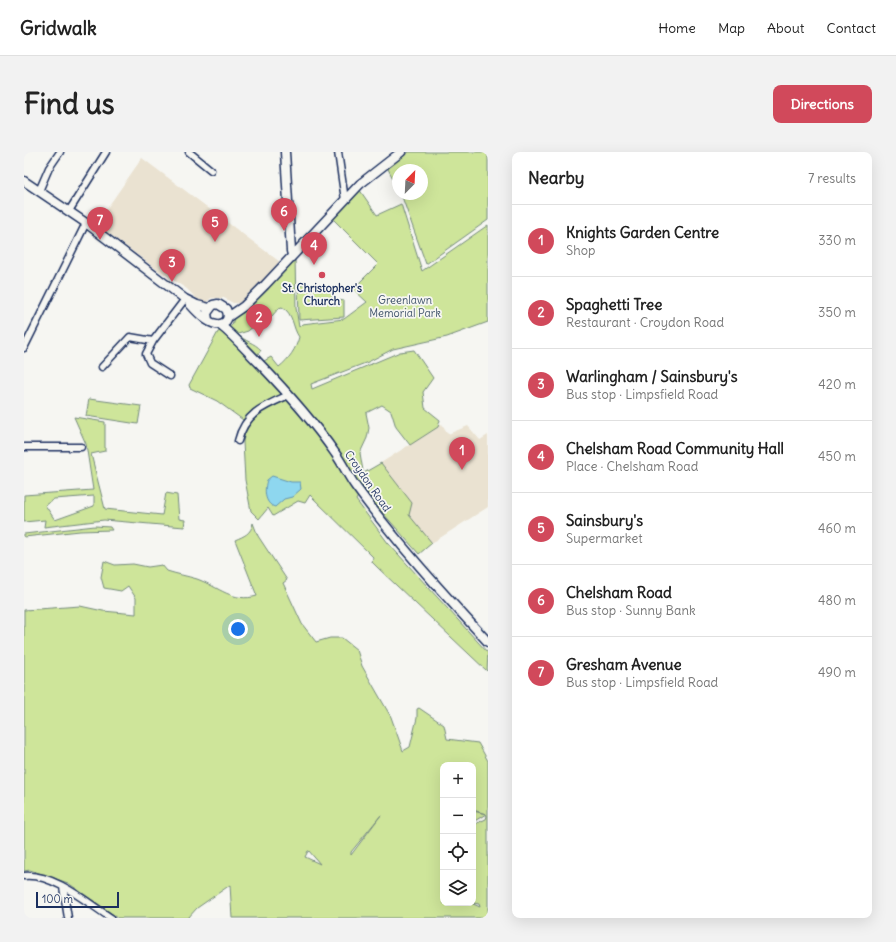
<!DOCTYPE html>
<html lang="en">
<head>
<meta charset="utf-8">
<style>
  :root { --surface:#fff; --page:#f2f2f2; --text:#222; --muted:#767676; --line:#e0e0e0; --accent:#d1495b }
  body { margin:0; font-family:Delius,sans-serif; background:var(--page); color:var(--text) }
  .controls { position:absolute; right:12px; bottom:12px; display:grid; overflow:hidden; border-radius:8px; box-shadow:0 4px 16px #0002 }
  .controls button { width:36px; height:36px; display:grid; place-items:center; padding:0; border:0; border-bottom:1px solid var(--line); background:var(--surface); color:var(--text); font:20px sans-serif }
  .compass { position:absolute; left:368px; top:12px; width:36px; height:36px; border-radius:50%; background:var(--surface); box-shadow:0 4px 16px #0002; rotate:24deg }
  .scale { position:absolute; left:12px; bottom:10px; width:83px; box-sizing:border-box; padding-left:4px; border:2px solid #1b2f5e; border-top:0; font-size:11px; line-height:14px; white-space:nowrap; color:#1b2f5e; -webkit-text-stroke:3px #f6f6f2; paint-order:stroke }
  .you { position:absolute; left:214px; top:477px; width:14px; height:14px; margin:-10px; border:3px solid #fff; border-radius:50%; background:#1a73e8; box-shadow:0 0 0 6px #1a73e833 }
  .badge { display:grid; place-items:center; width:26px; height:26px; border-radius:50%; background:var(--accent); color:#fff; font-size:13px; font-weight:700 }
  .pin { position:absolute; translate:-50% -33px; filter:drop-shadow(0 1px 2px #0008) }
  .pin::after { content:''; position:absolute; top:21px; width:14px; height:12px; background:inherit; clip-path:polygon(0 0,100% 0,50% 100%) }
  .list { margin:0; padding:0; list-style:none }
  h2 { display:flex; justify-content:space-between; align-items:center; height:52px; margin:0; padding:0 16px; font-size:17px }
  h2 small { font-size:13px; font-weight:400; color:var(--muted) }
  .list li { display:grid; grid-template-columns:26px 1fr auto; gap:12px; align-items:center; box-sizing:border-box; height:72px; padding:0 16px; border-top:1px solid var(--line) }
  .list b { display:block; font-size:15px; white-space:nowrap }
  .list p { margin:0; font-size:13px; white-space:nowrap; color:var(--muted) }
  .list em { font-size:13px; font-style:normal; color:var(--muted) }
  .icon { flex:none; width:22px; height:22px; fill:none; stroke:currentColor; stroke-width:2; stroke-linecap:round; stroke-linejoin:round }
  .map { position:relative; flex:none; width:464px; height:766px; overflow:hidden; border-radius:8px }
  header { display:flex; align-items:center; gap:24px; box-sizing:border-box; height:56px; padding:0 20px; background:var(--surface); border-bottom:1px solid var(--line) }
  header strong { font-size:19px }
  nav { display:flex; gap:22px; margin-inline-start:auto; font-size:14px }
  .intro { display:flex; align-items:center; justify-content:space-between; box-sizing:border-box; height:96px; padding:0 24px }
  h1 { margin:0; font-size:28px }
  .button { padding:10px 18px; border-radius:8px; background:var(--accent); color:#fff; font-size:14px; font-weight:700 }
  main { display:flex; gap:24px; padding:0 24px }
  aside { flex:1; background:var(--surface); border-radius:8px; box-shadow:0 4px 16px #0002 }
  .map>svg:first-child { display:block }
  .built { fill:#eae2d1 }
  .green { fill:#cee59a; stroke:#748a7c; fill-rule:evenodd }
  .water { fill:#8ed7ef; stroke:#6094b5 }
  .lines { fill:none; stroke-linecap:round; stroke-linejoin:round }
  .street-casing { stroke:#1b2f5e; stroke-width:9 }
  .secondary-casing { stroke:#1b2f5e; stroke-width:11 }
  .street { stroke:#f6f6f2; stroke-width:6 }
  .secondary { stroke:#f6f6f2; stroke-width:8 }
  .poi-dot { fill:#d1495b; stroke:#f6f6f2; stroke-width:1.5 }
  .labels { text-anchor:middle; stroke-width:3.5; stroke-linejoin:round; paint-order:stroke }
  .poi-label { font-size:11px; font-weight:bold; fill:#1b2f5e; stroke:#f6f6f2 }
  .park-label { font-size:11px; fill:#3f536a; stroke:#f6f6f2 }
  .street-label { font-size:11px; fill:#1b2f5e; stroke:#f6f6f2 }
</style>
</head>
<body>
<header>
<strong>Gridwalk</strong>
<nav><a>Home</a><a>Map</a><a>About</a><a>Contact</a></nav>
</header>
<div class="intro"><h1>Find us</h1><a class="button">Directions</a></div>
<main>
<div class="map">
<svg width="464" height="766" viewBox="0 0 464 766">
  <rect width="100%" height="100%" fill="#f6f6f2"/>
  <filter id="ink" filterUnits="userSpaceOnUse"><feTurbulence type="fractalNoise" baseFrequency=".025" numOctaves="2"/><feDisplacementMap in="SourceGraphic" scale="8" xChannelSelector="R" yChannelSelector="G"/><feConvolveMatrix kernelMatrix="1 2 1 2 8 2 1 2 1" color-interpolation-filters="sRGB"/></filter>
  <g filter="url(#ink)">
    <path class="built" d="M118 6 256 110 222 146 215 151H209L200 146H187L182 151 173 147 163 137 132 117 72 72Z
      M418 272 424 282 444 274 456 288 464 283V355L408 391 395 402 338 323Z"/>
    <path class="green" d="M385 0H464V68L402 112 377 42H398V18H374V36L363 15Z
      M335 37 353 63 377 52 398 119 464 73V170L423 185 369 197 344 210 287 232 288 237 376 200 390 198 409 226 399 240 401 256 416 268 414 275 386 293 372 275 367 259 358 253 342 261 345 276 343 286 336 301 339 319 338 322 357 311 388 351 385 363 408 391 395 402 351 352 339 335 332 348 364 391 464 501 463 519 354 416 348 410 349 405 286 343 281 351 274 349 249 364 244 356 235 367 227 359 221 328 219 290 221 279 226 273 193 249 166 236 165 233 194 180 208 173 210 166 225 157 271 105 272 156 275 175 278 172 320 167 343 150 329 137 354 112 310 68 309 65ZM258 155C270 162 268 175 275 185 272 197 265 207 255 215L247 205 240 209 234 202 237 198C230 190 221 190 214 182L224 179 237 168 241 172 255 156Z
      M274 133 309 136 308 147 320 149V165L275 168Z
      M65 247 117 254 114 272 62 264Z
      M50 265 81 270V299L67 302 81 357 138 363 142 341 153 343 155 367 161 368 160 375 80 368 20 375 21 368 0 370V343L69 338 62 292ZM70 344V354L31 368 21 353 30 347Z
      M229 371 234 384 263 428 259 431 278 472 292 490 306 486H318L333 498 338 514 367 565 379 599 386 595 393 566V557L395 556 420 573 423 587 454 591 464 609V766H208L206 733 173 756 164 766H94L44 731 6 718 0 719V458L56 454 79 459 112 462V446L104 434 97 439 80 436 77 425 80 409 91 413 109 412 124 415 138 413 143 419C152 422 163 424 173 427 195 435 209 451 233 444L211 388C220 384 227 382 229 371ZM419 613H449V658L462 662 449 659V670L462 662 463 664 462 667 449 673V751L455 752 456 755 447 751H419ZM357 663 327 703V700ZM284 699H285L296 712 281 705Z
      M71 374 86 375 88 378 56 379 0 385V382Z"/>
    <path class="water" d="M248 324 267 330H276L277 337 268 345 260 347 251 355C240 352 240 337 243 328Z"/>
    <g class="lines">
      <defs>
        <path id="street" d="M165 0 187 18
          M314 0 321 48
          M15 39 25 16 36 0
          M45 59 82 0
          M129 189 122 202 126 211 146 224
          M0 196 62 71
          M78 215 106 185 129 189 161 147
          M214 289C221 261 240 254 265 243
          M0 295H57
          M0 724C29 721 64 751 87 766
          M39 735 44 766"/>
        <path id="secondary" d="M261 0 267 99 268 103
          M0 29 62 71 161 147 173 153 185 156
          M166 152C173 160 191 180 202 169 205 165 204 161 202 157L194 152 189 153 183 161 184 168
          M204 165 220 154 241 133 336 32 377 0
          M196 173C210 184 222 198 235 211 262 239 289 269 311 301 319 312 324 324 332 335 372 390 418 440 464 490"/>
      </defs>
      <use href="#street" class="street-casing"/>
      <use href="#secondary" class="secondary-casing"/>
      <use href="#street" class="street"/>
      <use href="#secondary" class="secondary"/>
    </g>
  </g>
  <circle class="poi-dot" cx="298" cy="123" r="4"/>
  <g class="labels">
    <g class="poi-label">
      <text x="298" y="140">St. Christopher's<tspan x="298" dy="13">Church</tspan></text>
    </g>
    <g class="park-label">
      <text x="381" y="152">Greenlawn<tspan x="381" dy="13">Memorial Park</tspan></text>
    </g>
    <g class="street-label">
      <text transform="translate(344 329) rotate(55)" y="4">Croydon Road</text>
    </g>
  </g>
</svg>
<div class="controls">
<button>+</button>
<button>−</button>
<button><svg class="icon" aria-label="locate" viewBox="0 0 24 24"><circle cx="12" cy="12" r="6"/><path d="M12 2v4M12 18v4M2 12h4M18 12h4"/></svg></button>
<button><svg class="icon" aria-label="layers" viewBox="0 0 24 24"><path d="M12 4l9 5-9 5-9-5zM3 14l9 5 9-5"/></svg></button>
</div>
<svg class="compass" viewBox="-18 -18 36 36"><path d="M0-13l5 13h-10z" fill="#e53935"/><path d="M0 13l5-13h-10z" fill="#767676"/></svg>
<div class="scale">100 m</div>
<div class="you"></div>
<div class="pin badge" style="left:438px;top:318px">1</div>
<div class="pin badge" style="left:235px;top:185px">2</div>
<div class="pin badge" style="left:148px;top:130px">3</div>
<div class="pin badge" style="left:290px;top:113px">4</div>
<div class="pin badge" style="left:191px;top:90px">5</div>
<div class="pin badge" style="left:260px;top:79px">6</div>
<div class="pin badge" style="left:76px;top:88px">7</div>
</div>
<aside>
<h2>Nearby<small>7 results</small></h2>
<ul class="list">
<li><span class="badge">1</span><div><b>Knights Garden Centre</b><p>Shop</p></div><em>330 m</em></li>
<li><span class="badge">2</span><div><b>Spaghetti Tree</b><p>Restaurant · Croydon Road</p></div><em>350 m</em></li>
<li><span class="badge">3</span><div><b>Warlingham / Sainsbury's</b><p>Bus stop · Limpsfield Road</p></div><em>420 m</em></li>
<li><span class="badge">4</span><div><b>Chelsham Road Community Hall</b><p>Place · Chelsham Road</p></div><em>450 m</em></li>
<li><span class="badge">5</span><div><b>Sainsbury's</b><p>Supermarket</p></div><em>460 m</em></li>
<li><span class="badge">6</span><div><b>Chelsham Road</b><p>Bus stop · Sunny Bank</p></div><em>480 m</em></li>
<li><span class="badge">7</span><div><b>Gresham Avenue</b><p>Bus stop · Limpsfield Road</p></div><em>490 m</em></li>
</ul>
</aside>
</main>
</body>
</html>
